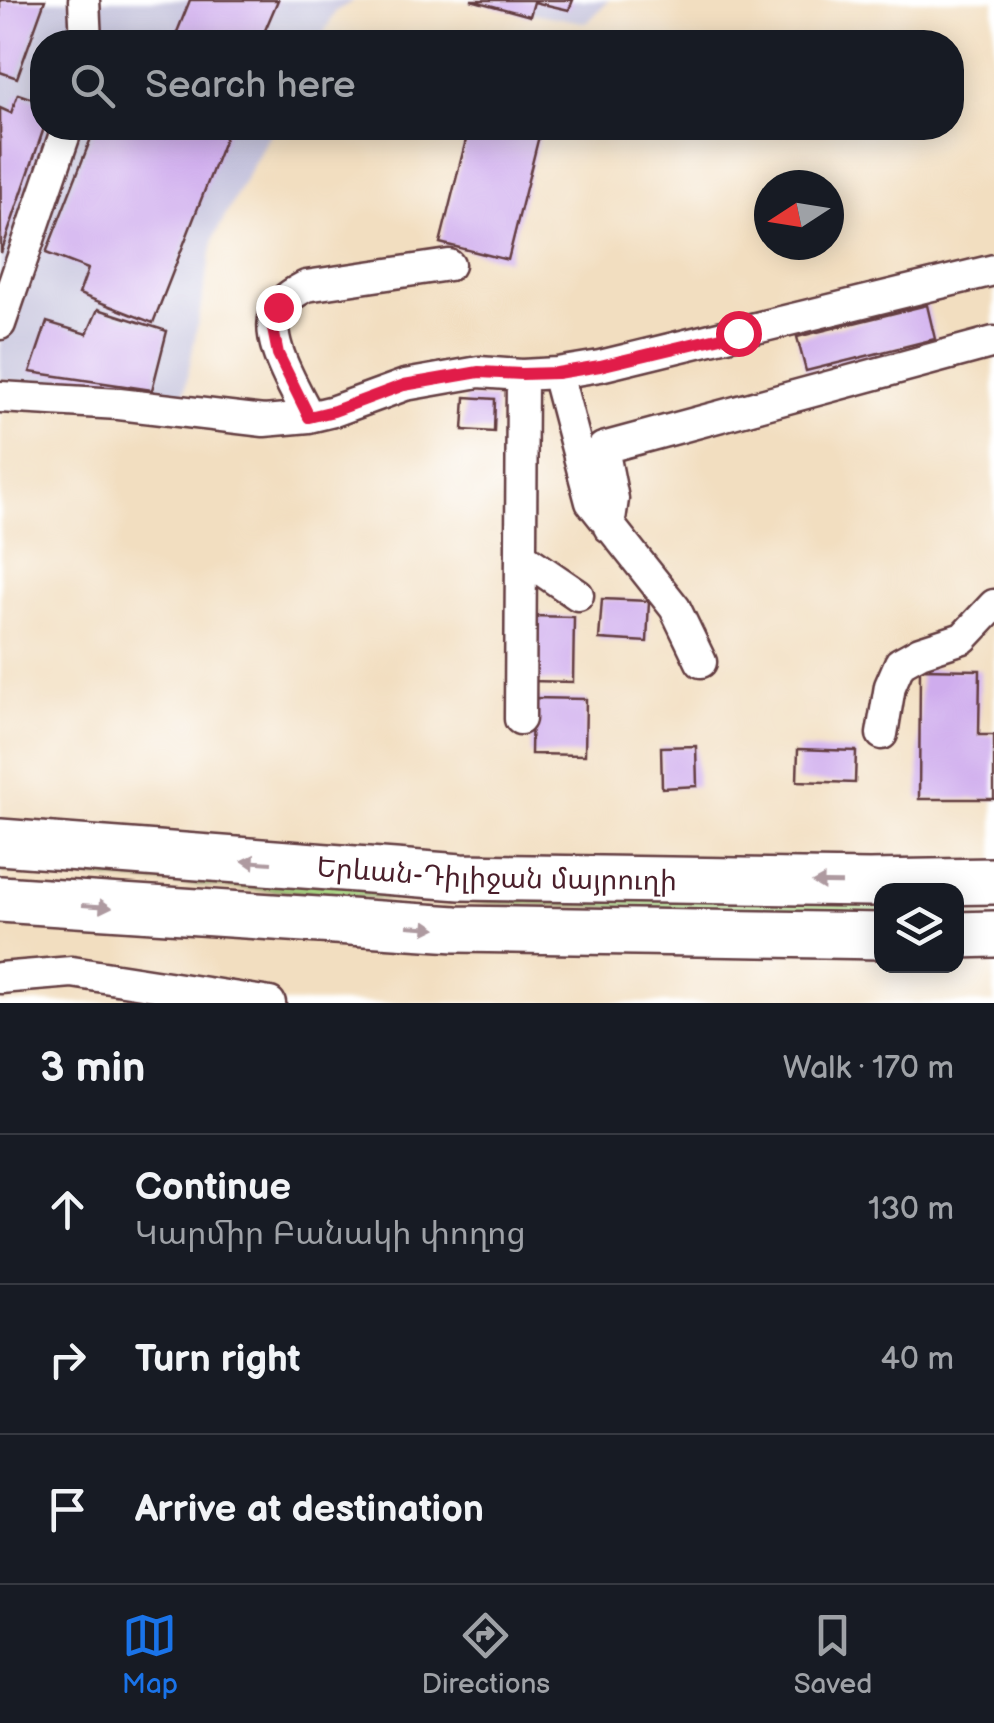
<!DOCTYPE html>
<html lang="en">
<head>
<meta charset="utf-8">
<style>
  :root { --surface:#171b24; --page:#242831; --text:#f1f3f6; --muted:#9ea1a6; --line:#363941; --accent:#1a73e8 }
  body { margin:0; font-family:"Balsamiq Sans","Noto Sans Armenian",sans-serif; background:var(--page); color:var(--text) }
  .controls { position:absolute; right:30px; bottom:30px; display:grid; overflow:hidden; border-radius:20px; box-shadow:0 5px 25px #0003 }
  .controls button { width:90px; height:90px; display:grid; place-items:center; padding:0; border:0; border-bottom:2px solid var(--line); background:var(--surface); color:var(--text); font:50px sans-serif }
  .compass { position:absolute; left:754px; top:170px; width:90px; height:90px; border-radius:50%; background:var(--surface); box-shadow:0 5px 25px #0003; rotate:258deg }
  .stop { position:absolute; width:30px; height:30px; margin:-22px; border:8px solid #e11d48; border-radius:50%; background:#fff }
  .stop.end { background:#e11d48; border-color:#fff; box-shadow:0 2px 10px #0008 }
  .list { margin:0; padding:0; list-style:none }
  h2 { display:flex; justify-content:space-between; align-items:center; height:130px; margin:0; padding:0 40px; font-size:42px }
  h2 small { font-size:32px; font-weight:400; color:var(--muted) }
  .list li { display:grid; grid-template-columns:65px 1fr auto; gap:30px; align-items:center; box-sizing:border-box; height:150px; padding:0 40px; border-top:2px solid var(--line) }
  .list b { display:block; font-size:38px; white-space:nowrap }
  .list p { margin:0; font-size:32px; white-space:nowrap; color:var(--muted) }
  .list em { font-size:32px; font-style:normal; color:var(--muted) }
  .icon { flex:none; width:55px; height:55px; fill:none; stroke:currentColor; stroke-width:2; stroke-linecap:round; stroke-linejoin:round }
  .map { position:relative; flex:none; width:994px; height:1003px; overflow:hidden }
  .search { position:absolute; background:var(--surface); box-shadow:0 5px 25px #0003; left:30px; right:30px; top:30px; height:110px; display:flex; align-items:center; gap:25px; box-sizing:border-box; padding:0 35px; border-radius:40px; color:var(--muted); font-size:38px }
  .sheet { height:580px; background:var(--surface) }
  nav { display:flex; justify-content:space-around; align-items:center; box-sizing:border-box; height:140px; border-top:2px solid var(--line); background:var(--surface); font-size:28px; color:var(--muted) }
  nav a { display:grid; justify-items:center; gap:5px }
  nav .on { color:var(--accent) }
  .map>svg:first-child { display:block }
  .industrial { fill:#c3c1db }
  .green { fill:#a8d582; stroke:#797a56; stroke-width:2.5 }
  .building { fill:#cfaced }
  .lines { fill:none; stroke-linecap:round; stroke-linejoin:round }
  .minor-casing { stroke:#633c41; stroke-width:35 }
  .highway-casing { stroke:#633c41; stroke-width:50 }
  .minor { stroke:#fff; stroke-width:30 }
  .highway { stroke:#fff; stroke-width:45 }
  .oneway { fill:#ae9aa0 }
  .route { stroke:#e11d48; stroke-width:12 }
  .labels { text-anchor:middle; stroke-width:8; stroke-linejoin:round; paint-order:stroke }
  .street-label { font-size:28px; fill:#4a1f2b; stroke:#fff }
</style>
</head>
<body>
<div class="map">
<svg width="994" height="1003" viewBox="0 0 994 1003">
  <rect width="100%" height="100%" fill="#fff"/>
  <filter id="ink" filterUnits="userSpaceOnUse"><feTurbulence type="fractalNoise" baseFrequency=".01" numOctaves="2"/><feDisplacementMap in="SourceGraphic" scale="20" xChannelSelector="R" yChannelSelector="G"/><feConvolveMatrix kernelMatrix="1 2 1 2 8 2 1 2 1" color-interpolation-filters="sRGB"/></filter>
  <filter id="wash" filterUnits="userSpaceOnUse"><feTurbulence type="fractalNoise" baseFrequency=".0048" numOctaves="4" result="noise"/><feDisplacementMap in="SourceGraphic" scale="40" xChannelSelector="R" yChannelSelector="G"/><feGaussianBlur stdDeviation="2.25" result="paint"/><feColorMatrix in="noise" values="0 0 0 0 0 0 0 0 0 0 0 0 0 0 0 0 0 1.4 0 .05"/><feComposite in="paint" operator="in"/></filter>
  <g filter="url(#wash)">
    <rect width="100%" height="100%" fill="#f2dec0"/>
    <path class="industrial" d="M0 0H355L336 11 319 42H42V128H273L214 237 183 401 0 380Z
      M464 0H609L587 23Z"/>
    <path class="green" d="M0 854 881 898V918L349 896 0 870Z"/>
    <g id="blocks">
      <path class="building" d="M0 0H45L17 78 0 72Z
        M190 0H278L260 42H173Z
        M471 0H573L569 10 534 2 530 16Z
        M18 94 42 102 44 128 1 253 0 108 11 113Z
        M95 128H229L153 323 79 294 88 269 46 253Z
        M469 128H507L539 136 508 260 440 243Z
        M927 305 935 339 806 371 797 337Z
        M98 309 167 331 152 390 30 372 47 322 87 334Z
        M465 397 495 399 494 432 463 430Z
        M602 599 649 601 647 642 599 639Z
        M531 616 574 617 573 682 530 681Z
        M920 669 980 670 979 735H994V799H919Z
        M532 698 586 699 585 755 531 754Z
        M696 746 697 786 662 788 661 747Z
        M798 749 856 751 855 783 797 781Z"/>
    </g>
  </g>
  <g filter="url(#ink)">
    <use href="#blocks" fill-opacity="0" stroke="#633c41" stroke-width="2.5"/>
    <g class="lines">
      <defs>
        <path id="minor" d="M84 0 86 42
          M0 324 67 128
          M557 373 591 502 675 608 701 662
          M0 397 119 404 264 421 309 417 334 411 405 385 479 372 522 375 557 373 600 366 994 270
          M309 417C296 390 258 332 280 305 287 296 297 291 306 286L449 265
          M609 527 613 499 603 448 994 342
          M521 556 578 595
          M520 719 522 375
          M882 734 890 686 900 663 920 652 963 638 994 605
          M0 978 72 972 270 1003"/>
        <g id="highway">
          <path id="s1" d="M0 842 461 877 869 883 994 881"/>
          <path d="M0 899 456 929 882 936"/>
          <path d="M956 935 994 934"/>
        </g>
      </defs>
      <use href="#minor" class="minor-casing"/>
      <use href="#highway" class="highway-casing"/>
      <use href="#minor" class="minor"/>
      <use href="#highway" class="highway"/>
    </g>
    <defs><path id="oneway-solid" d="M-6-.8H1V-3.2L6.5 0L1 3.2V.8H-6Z" transform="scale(2.5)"/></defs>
    <g class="oneway">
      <use href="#oneway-solid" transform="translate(257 862) rotate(-176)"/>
      <use href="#oneway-solid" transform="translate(827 883) rotate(-179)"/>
      <use href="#oneway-solid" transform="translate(97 906) rotate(4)"/>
      <use href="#oneway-solid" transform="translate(422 927) rotate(4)"/>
    </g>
  </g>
  <g class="lines" filter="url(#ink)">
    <path class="route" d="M278 307 272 324 278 354 309 417 334 411 404 385 479 372 522 374 557 373 600 366 738 333"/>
  </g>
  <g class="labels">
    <g class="street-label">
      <text dy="10" stroke="none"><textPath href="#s1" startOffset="498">Երևան-Դիլիջան մայրուղի</textPath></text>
    </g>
  </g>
</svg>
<div class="controls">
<button><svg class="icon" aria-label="layers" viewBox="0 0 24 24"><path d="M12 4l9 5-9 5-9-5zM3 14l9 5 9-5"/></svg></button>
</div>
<svg class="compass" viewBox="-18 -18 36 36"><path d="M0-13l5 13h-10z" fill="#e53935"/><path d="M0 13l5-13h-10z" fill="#9ea1a6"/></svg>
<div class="stop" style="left:738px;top:333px"></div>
<div class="stop end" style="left:278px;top:307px"></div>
<div class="search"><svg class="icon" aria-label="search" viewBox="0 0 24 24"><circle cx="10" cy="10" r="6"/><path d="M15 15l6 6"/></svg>Search here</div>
</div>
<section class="sheet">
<h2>3 min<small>Walk · 170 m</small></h2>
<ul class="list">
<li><svg class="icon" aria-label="ahead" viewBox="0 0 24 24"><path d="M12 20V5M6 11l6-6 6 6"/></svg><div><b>Continue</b><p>Կարմիր Բանակի փողոց</p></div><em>130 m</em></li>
<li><svg class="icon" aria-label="right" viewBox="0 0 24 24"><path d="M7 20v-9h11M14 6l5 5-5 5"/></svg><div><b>Turn right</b></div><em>40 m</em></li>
<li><svg class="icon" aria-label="arrive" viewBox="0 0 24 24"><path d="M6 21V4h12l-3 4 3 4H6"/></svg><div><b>Arrive at destination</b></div></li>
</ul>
</section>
<nav>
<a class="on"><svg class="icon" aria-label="map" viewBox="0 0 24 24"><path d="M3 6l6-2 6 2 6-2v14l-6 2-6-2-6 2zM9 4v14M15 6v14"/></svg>Map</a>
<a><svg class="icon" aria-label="directions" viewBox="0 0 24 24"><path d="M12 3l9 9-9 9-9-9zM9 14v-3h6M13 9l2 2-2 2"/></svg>Directions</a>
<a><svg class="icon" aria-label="saved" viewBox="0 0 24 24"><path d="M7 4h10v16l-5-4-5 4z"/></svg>Saved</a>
</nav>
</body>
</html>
